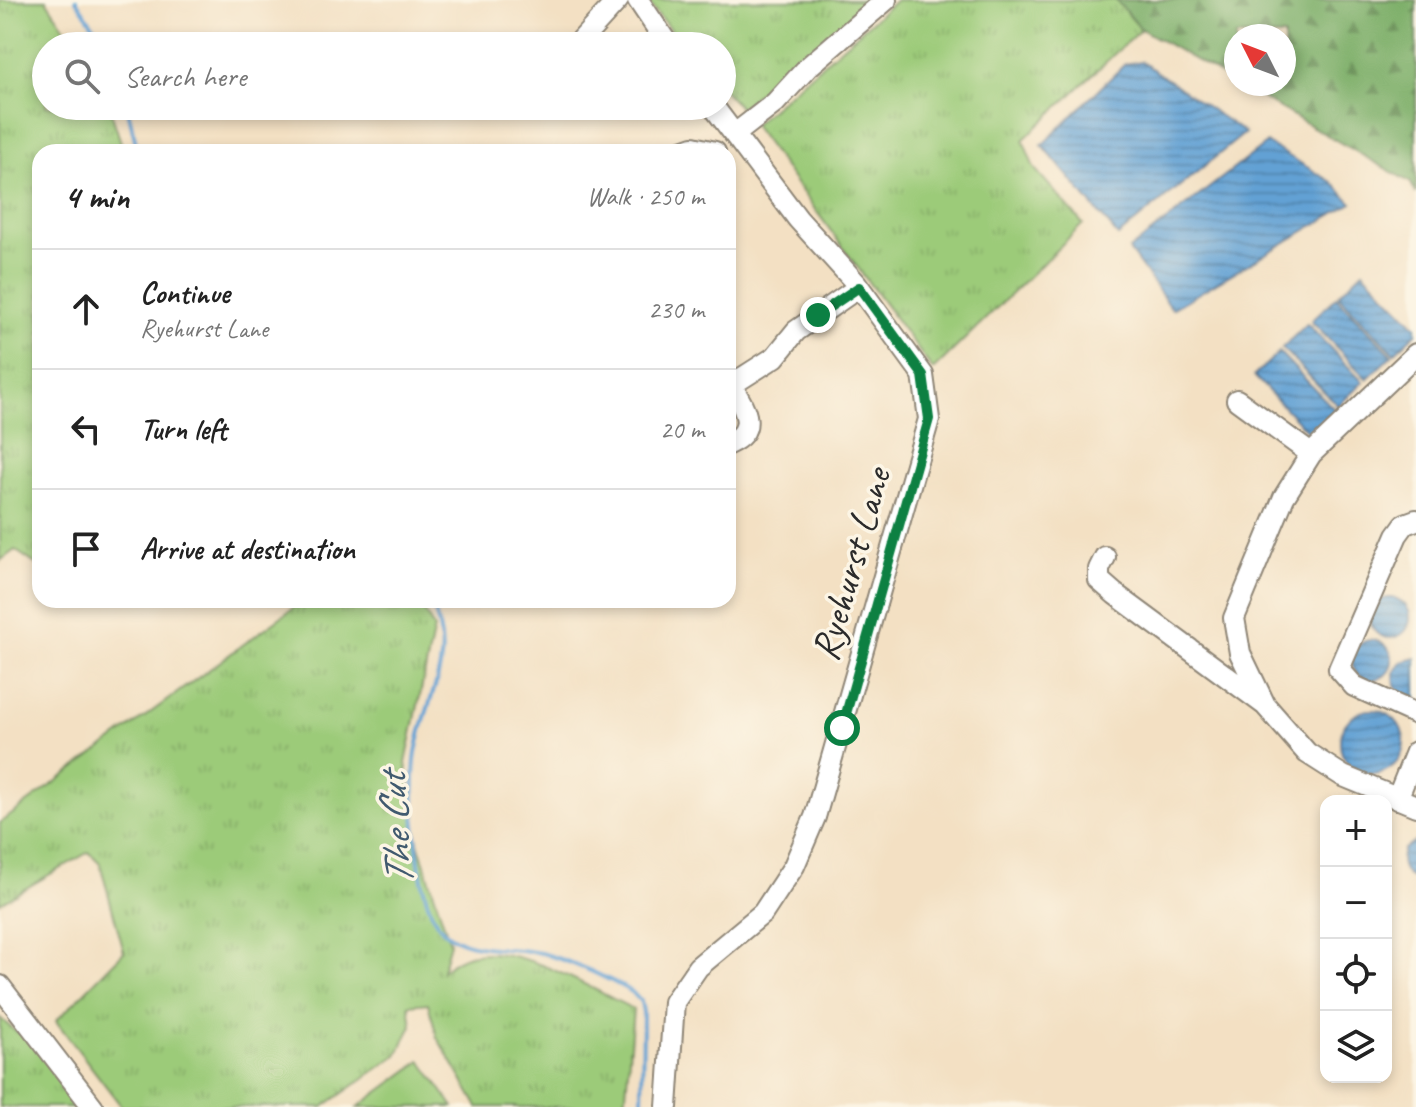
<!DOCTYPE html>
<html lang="en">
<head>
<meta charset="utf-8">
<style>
  :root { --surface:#fff; --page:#f6f6f6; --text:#222; --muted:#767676; --line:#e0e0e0 }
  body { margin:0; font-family:Caveat,sans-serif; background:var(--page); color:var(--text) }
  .controls { position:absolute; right:24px; bottom:24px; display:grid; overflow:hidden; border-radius:16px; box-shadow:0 4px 12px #0003 }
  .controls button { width:72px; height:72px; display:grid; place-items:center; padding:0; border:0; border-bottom:2px solid var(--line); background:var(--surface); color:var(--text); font:40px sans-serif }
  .compass { position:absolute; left:1224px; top:24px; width:72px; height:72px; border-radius:50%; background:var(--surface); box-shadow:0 4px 12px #0003; rotate:312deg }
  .stop { position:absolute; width:24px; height:24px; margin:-18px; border:6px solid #0b8043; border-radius:50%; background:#fff }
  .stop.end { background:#0b8043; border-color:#fff; box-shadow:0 2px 8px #0008 }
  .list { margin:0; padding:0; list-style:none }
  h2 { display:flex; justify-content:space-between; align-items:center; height:104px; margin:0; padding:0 32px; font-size:34px }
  h2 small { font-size:26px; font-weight:400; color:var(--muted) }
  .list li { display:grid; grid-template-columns:52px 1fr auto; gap:24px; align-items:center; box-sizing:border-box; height:120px; padding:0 32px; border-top:2px solid var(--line) }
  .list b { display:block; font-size:30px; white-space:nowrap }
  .list p { margin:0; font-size:26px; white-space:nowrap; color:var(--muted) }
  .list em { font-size:26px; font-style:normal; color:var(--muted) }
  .icon { flex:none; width:44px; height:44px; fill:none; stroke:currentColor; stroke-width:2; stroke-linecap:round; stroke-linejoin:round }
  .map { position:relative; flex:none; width:1416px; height:1107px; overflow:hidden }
  .search { position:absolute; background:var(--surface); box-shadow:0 4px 12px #0003; left:32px; top:32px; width:704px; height:88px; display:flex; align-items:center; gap:20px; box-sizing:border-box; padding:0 28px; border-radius:44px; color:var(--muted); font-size:30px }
  .panel { position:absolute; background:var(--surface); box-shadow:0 4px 12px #0003; left:32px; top:144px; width:704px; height:464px; border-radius:24px }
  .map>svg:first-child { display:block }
  .grass { fill:url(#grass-tufts); stroke:#647b52; stroke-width:2 }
  .forest { fill:url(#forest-firs); stroke:#546d4a; stroke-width:2; fill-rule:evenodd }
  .pitch { fill:#9ccb79; stroke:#647b52; stroke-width:2 }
  .water { fill:url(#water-rules); stroke:#466680; stroke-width:2 }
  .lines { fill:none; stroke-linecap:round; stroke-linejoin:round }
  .stream { stroke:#62a1d4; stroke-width:4 }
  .minor-casing { stroke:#8f8677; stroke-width:24 }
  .minor { stroke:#fff; stroke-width:20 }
  .route { stroke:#0b8043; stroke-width:10 }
  .labels { text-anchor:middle; stroke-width:7; stroke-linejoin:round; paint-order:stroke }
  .street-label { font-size:40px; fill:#2b2b2b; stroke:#fcf5e5 }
  .water-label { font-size:42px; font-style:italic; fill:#415a6f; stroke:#fcf5e5 }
</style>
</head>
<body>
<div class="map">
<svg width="1416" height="1107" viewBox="0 0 1416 1107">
  <defs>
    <pattern id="grass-tufts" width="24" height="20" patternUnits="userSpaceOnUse" patternTransform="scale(2)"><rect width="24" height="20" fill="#9ccb79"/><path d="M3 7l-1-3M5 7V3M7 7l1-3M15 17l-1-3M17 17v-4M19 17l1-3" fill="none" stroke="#87ae69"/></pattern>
    <pattern id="forest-firs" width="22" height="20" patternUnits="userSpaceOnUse" patternTransform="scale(2)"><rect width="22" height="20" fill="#7daf69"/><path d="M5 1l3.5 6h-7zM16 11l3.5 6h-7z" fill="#678f57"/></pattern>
    <pattern id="water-rules" width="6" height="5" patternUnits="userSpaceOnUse" patternTransform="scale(2)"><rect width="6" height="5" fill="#62a1d4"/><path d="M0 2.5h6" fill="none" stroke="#5183ac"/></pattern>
  </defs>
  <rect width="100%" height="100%" fill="#fcf5e5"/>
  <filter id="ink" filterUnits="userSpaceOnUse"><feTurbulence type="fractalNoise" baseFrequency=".0125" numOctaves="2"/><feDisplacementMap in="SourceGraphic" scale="16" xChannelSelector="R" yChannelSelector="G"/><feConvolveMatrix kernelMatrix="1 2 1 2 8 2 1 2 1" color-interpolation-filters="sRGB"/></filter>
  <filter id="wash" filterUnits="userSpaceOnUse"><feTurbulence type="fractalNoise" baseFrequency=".006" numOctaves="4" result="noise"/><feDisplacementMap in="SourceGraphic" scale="32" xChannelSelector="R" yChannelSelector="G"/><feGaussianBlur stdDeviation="1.8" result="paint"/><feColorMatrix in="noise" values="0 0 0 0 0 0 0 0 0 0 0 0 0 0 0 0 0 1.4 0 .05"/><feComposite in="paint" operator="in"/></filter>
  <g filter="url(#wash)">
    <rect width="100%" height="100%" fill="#f3e0c3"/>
    <path class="grass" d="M0 0H46L77 46H46V106H109L124 152H40V567L15 550 0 561Z
      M646 0H872L740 108 722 88V46H684Z
      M896 0H1116L1141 29 1023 140 1034 168 1083 224 933 370 753 125Z
      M304 600H417L434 628 406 763 418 843 450 943 442 971C446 968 451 963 457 960 505 934 589 988 633 1009L625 1107H478L437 1037 428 1003 409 1005 412 1026 397 1055 323 1107H122L56 1021 124 952 100 863 89 852 0 903V823Z
      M0 1018 15 1031 34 1038 86 1107H0Z"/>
    <path class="forest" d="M1116 0H1416V194L1411 183 1141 29ZM1236 36H1284V84H1236Z"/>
    <path class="pitch" d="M421 1061 454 1107H358Z"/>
    <path class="water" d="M1141 61 1245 133 1118 236 1042 145 1125 64Z
      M1267 143 1332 182 1352 203 1172 309 1129 250Z
      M1363 271 1416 326V333L1394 353 1338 295Z
      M1336 297 1392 355 1367 379 1311 321Z
      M1307 324 1363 382 1338 406 1282 348Z
      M1279 352 1335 410 1310 434 1254 376Z
      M1370 618a20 20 0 1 1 40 0a20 20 0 1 1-40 0Z
      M1352 660a20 20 0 1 1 40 0a20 20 0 1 1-40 0Z
      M1416 658V698L1404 696 1395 686 1394 673 1401 662Z
      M1340 742a32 32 0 1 1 64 0a32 32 0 1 1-64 0Z
      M1416 841V880C1402 875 1398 862 1404 849Z"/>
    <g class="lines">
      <path class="stream" d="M76 0 107 46
        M127 106 138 152
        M430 600C459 663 426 692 416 753 410 790 415 904 443 930 471 956 515 944 548 955 577 964 606 977 632 992L641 1002 643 1012 642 1107"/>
    </g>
  </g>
  <g filter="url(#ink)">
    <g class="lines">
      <defs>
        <path id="minor" d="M638 0 669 46
          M576 46 618 0
          M735 134 775 103 808 67 886 0
          M679 152 693 147 715 152
          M1416 354 1311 454 1284 497 1234 618 1240 653 1265 705 1307 753 1343 776 1416 806
          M728 387 775 357 796 331 859 287
          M1237 400 1311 454
          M728 444C760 430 744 407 731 385
          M1416 520 1405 524 1397 535 1339 669 1354 686 1416 714
          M1105 557 1099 569V580L1115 594 1265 705
          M1397 799 1416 752
          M0 986 93 1107
          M667 1107 674 1002 698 967 763 913 794 866 815 817 929 419 923 375 856 283 798 219 713 106"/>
      </defs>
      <use href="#minor" class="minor-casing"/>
      <use href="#minor" class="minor"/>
    </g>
  </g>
  <g class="lines" filter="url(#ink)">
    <path class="route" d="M818 315 859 287 923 375 929 419 842 728"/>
  </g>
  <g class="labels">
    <g class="street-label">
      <text transform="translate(850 564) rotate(-74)" y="14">Ryehurst Lane</text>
    </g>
    <g class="water-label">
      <text transform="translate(394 830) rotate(-94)" y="15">The Cut</text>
    </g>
  </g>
</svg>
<div class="controls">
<button>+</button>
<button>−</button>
<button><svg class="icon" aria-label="locate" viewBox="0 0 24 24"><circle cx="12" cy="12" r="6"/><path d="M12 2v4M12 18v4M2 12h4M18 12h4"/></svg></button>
<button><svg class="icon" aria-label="layers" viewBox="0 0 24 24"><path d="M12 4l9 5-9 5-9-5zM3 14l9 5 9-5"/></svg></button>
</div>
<svg class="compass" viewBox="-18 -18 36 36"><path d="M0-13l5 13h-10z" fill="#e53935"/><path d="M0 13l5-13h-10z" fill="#767676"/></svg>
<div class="stop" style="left:842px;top:728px"></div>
<div class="stop end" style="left:818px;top:315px"></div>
<div class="search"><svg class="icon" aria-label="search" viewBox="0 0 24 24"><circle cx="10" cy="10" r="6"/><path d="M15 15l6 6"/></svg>Search here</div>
<section class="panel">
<h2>4 min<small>Walk · 250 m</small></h2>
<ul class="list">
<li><svg class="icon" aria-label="ahead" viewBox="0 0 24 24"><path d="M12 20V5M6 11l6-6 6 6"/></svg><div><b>Continue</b><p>Ryehurst Lane</p></div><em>230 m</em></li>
<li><svg class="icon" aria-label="left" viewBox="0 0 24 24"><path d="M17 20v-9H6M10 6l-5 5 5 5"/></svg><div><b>Turn left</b></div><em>20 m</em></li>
<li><svg class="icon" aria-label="arrive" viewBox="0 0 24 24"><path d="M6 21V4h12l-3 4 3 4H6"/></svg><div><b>Arrive at destination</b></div></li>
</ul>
</section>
</div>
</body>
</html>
